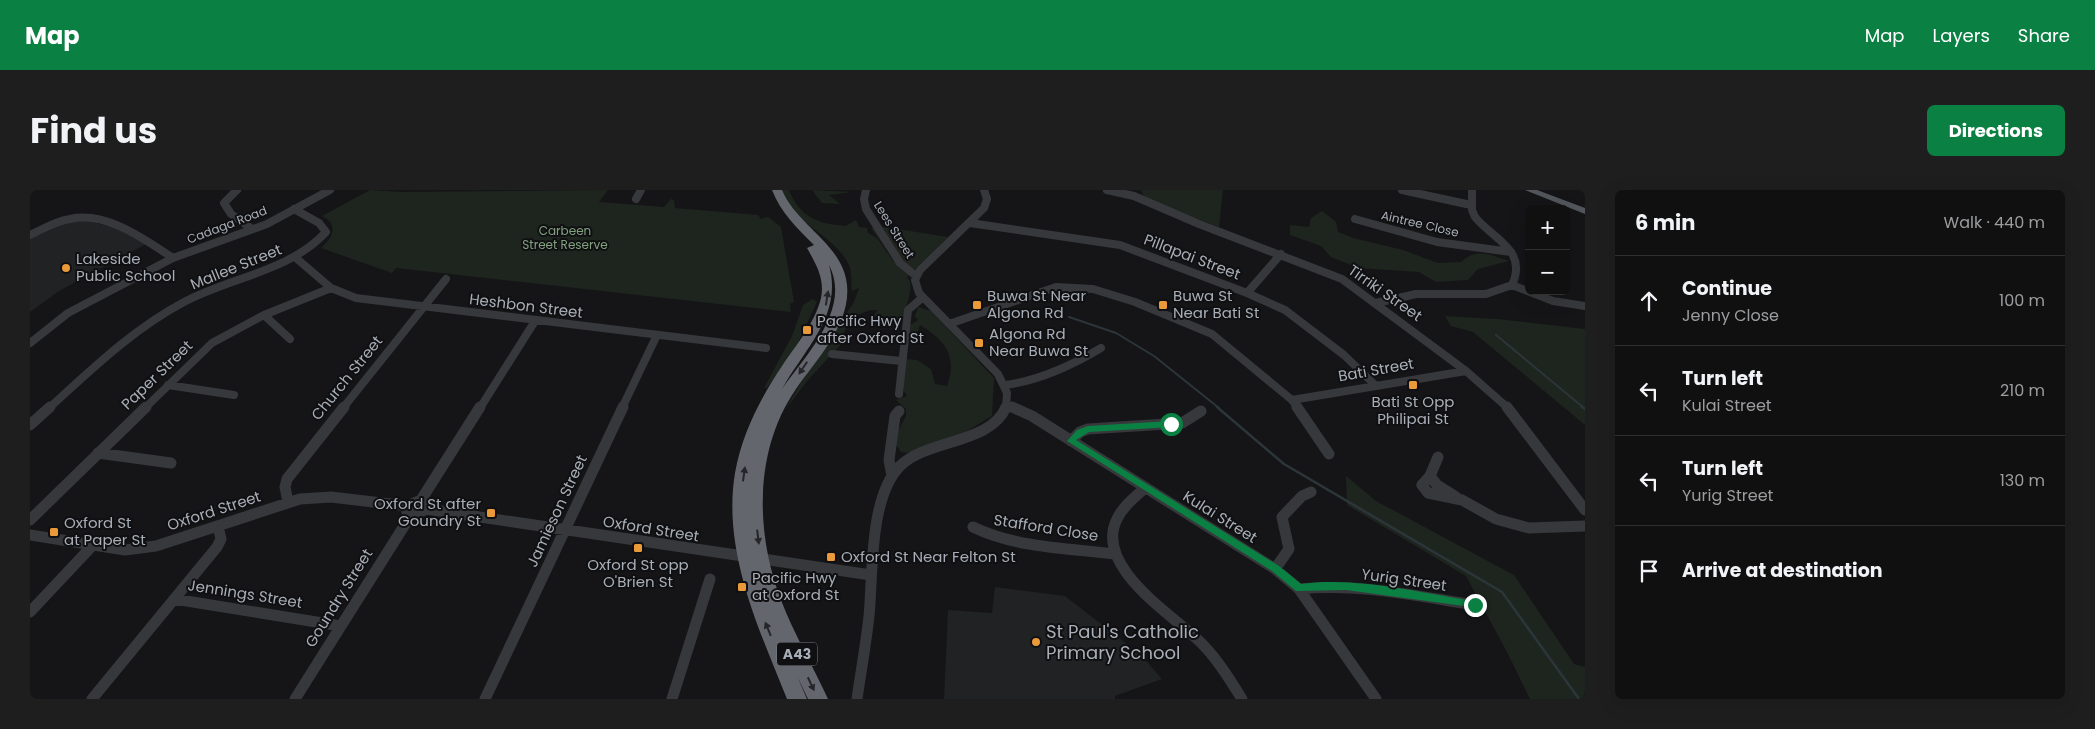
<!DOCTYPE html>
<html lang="en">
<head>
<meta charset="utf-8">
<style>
  :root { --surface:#101011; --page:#1e1e1f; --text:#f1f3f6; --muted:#9c9d9f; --line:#303031; --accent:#0b8043 }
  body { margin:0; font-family:Poppins,sans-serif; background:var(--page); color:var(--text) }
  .controls { position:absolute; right:15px; top:15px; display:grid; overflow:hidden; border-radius:8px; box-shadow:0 5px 20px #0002 }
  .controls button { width:45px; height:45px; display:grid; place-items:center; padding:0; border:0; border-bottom:1px solid var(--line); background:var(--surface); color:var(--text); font:25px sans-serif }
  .stop { position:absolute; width:15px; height:15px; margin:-11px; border:4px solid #0b8043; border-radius:50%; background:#fff }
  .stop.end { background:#0b8043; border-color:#fff; box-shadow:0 1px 5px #0008 }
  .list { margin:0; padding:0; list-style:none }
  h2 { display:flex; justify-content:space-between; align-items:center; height:65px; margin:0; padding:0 20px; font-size:21px }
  h2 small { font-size:16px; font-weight:400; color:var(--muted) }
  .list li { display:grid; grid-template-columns:32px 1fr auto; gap:15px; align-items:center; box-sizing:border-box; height:90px; padding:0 20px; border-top:1px solid var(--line) }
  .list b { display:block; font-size:19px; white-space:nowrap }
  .list p { margin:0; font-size:16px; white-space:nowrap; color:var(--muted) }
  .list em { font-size:16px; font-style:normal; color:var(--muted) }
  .icon { flex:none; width:28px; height:28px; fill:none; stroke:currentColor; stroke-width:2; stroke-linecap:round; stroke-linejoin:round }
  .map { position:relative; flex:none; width:1555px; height:509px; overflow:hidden; border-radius:8px }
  header { display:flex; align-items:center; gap:30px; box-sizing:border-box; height:70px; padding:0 25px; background:var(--accent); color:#fff }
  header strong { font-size:24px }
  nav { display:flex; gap:28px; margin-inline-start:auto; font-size:18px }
  .intro { display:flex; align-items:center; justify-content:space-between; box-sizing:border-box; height:120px; padding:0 30px }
  h1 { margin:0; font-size:35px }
  .button { padding:12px 22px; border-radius:8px; background:var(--accent); color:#fff; font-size:18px; font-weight:700 }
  main { display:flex; gap:30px; padding:0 30px }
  aside { flex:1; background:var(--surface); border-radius:8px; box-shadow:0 5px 20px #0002 }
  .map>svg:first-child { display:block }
  .built { fill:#212224 }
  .green { fill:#1d251e }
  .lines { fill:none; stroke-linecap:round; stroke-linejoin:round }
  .stream-far1 { stroke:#2c363a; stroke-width:2 }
  .stream { stroke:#2c363a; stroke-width:2.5 }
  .minor-far1 { stroke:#36383c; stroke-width:8 }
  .minor { stroke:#36383c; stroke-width:11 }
  .major { fill:#52555b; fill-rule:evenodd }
  .highway { fill:#63666d; fill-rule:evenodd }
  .oneway { fill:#252629 }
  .route { fill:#0b8043 }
  .poi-dot { fill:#eb9a39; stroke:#101012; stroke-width:2 }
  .labels { text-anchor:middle; stroke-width:4; stroke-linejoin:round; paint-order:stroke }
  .far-street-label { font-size:12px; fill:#a8aeb7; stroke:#101012 }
  .far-park-label { font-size:12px; fill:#81a17f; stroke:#101012 }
  .shield { fill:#101012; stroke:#7a7f86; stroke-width:1 }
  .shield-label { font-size:14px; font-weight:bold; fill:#a8aeb7 }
  .street-label { font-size:15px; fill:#a8aeb7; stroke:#101012 }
  .poi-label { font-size:15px; fill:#a8aeb7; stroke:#101012; text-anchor:start }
  .near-poi-label { font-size:18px; fill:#a8aeb7; stroke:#101012; text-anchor:start }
</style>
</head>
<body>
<header>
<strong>Map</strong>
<nav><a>Map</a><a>Layers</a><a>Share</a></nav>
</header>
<div class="intro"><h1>Find us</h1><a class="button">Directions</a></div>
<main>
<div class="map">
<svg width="1555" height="509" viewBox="0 0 1555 509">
  <rect width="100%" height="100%" fill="#151517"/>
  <path class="built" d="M51 29 85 38 116 54 29 101 0 122V49L39 31Z
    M965 397 1035 406 1111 465 1132 489 1085 506V509H914L918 420 962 423Z"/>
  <path class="green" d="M340 0 371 2 578 0 569 12 634 17 641 9 644 10 645 18 728 25 731 29 738 27 751 37 764 112 760 114 761 122 366 78 362 83 291 58C303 48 309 34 292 26Z
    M752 0H759C770 28 789 34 816 36L826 30 829 37 837 38 838 43 847 48 864 72 865 71 841 38 855 37 918 47 877 87C886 95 875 117 873 129L868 131 846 130 848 127 843 126 848 120H840L820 128 813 145 815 150 778 190 755 220 770 194 824 112 829 98 822 101C821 94 822 85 820 78 809 46 755 30 752 0Z
    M782 0 821 2 799 5 810 14 792 13Z
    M1111 0H1193L1189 37 1115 9Z
    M1292 21 1306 32 1308 42 1323 48 1373 60 1408 73 1431 72C1447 57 1460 65 1479 71L1448 79 1438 90 1406 92 1389 82 1328 78 1301 67 1291 56 1260 45V35L1279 37 1281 28Z
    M783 109 787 112 766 157 737 198H734L762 146 773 115Z
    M888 117 901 121 964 188 962 226C935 241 902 267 871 262L863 250 876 226V219L866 210 877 206 873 199 875 169 887 170 901 179 905 194 917 196C928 166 915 150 890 135L885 149 880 148 877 137 888 130 885 126Z
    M1415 126 1468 129 1555 139V235L1443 142 1421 136Z
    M1316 286 1346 311 1484 385 1544 474 1555 477V509H1500L1477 462 1436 386 1317 315Z"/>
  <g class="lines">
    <path class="stream-far1" d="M1039 127 1086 143 1124 166 1189 218
      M1466 145 1554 218"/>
    <path class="stream" d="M1187 217 1254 274 1472 402 1549 509
      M1552 217 1555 219"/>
    <path class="minor-far1" d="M207 0 194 13 201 24 222 39
      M836 0 834 9 836 19 870 73 886 86
      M954 0 957 9 954 18 890 80 885 90 889 103 968 184 977 203 976 218
      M1077 0 1104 6 1169 34 1312 89 1436 181 1478 218
      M1372 0 1441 15
      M606 9 611 0
      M1325 29 1407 52 1481 62
      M940 33 1090 55 1217 103 1255 120 1314 165 1345 195
      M0 45C13 39 26 31 40 29 76 21 114 49 143 68
      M266 68 301 98 326 108 736 158
      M1482 95 1523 111 1555 116
      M1217 103 1251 64
      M1346 113 1386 104H1456L1482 95C1498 60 1464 50 1445 27L1442 20V0
      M234 125 260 149
      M919 134 1026 97 1063 99 1105 112 1182 144 1262 210 1268 218
      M0 153 38 123 143 68 237 34 300 0
      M802 164 871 171
      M138 195 204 205
      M976 195C1011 190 1041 176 1071 158
      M869 204 878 120 893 107
      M1262 210 1436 181
      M978 215 985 218
      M19 218C61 180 103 139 154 112 200 87 259 82 296 42L289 33 264 19
      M115 218 182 153 234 125 301 98
      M313 218 416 89
      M450 218 505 131
      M592 218 627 145"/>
    <path class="minor" d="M982 217 1002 226 1245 379 1269 399 1346 509
      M1267 217 1299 264
      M1477 217 1555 320
      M0 235 20 217
      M1041 251 1050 242 1058 239 1152 233 1171 221
      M68 263 141 273
      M1408 267 1400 286 1392 295 1398 303 1432 310 1466 329 1499 338 1555 336
      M862 286 859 270 865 226 869 221
      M1400 286 1407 295 1426 307
      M1115 298C1105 307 1093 316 1087 329 1064 375 1138 422 1166 448 1185 465 1199 488 1212 509
      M391 310 450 217
      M258 312 255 297 257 289 314 217
      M377 316V323C384 326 390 323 396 319L841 385
      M0 330 116 217
      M943 337C986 358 1037 358 1084 364
      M0 345 95 360 126 356 270 309 301 307 377 316 391 310 396 312V319
      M1245 379 1259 359 1252 327 1272 306 1281 302
      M1269 399C1329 393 1386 406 1445 415
      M144 409 311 436
      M0 422 63 355
      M62 509 187 357 191 349 188 336
      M265 509 381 325
      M455 509 593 217
      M642 509 680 389
      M827 509C831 481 836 454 839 426 843 385 839 307 870 276 897 249 961 254 976 217"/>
    <path class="major" d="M1495 0H1507L1555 18V24Z"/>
    <path class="highway" d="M742 0H752C767 36 813 54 817 95 821 134 787 169 766 199 724 260 725 342 751 410 764 444 783 476 798 509H778L767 486 777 509H757C729 439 692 361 705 283 712 244 730 209 752 176 766 155 785 133 791 108 795 89 786 74 777 58L784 55C767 38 751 23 742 0ZM799 75C822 119 775 166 752 199 775 158 813 125 799 75Z"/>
  </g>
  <defs><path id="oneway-solid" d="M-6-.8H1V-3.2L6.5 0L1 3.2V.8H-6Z" transform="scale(1.25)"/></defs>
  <g class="oneway">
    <use href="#oneway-solid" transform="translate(797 108) rotate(-81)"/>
    <use href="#oneway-solid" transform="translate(773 178) rotate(124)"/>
    <use href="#oneway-solid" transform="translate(714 284) rotate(-82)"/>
    <use href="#oneway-solid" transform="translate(728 347) rotate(83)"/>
    <use href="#oneway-solid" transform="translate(738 439) rotate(-112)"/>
    <use href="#oneway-solid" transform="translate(781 494) rotate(65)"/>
  </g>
  <path class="route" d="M1141 231 1145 234 1141 237 1059 242 1046 250 1249 376 1271 394C1324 386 1391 403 1445 411L1449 412V418L1316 400 1266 401 1242 381 1037 251 1047 240 1058 236Z"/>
  <g class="poi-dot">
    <circle cx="36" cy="78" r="5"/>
    <rect x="942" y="110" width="10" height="10" rx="2.5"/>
    <rect x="1128" y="110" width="10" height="10" rx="2.5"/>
    <rect x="772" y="135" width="10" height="10" rx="2.5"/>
    <rect x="944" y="148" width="10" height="10" rx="2.5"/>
    <rect x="1378" y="190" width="10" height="10" rx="2.5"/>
    <rect x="456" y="318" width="10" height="10" rx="2.5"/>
    <rect x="19" y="337" width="10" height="10" rx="2.5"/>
    <rect x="603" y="353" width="10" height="10" rx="2.5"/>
    <rect x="796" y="362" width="10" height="10" rx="2.5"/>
    <rect x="707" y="392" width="10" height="10" rx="2.5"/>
    <circle cx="1006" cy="452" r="5"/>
  </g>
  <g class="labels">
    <g class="far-street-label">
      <text transform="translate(1390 34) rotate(13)" y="4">Aintree Close</text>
      <text transform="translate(197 35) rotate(-21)" y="4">Cadaga Road</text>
      <text transform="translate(864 40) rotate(58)" y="4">Lees Street</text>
    </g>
    <g class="far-park-label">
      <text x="535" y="45">Carbeen<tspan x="535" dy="14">Street Reserve</tspan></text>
    </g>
    <rect class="shield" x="747" y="452.5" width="40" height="23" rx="4"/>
    <g class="shield-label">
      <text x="767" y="469">A43</text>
    </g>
    <g class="street-label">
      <text transform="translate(1162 67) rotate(21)" y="5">Pillapai Street</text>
      <text transform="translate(206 77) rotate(-22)" y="5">Mallee Street</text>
      <text transform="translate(1355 103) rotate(35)" y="5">Tirriki Street</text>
      <text transform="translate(496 116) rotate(7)" y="5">Heshbon Street</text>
      <text transform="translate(1346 180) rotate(-10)" y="5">Bati Street</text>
      <text transform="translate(127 185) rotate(-44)" y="5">Paper Street</text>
      <text transform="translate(317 188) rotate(-51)" y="5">Church Street</text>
      <text transform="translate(184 321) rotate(-18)" y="5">Oxford Street</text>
      <text transform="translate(527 321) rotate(-65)" y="5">Jamieson Street</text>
      <text transform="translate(1190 327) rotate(32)" y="5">Kulai Street</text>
      <text transform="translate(1016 338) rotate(9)" y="5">Stafford Close</text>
      <text transform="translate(621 339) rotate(9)" y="5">Oxford Street</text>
      <text transform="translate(1374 390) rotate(8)" y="5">Yurig Street</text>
      <text transform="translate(215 404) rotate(9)" y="5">Jennings Street</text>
      <text transform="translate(309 408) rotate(-58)" y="5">Goundry Street</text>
    </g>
    <g class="poi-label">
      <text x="46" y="74">Lakeside<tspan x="46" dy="17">Public School</tspan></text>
      <text x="957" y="111">Buwa St Near<tspan x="957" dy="17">Algona Rd</tspan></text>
      <text x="1143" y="111">Buwa St<tspan x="1143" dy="17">Near Bati St</tspan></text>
      <text x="787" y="136">Pacific Hwy<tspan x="787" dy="17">after Oxford St</tspan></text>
      <text x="959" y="149">Algona Rd<tspan x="959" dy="17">Near Buwa St</tspan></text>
      <text x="1383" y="217" text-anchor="middle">Bati St Opp<tspan x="1383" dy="17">Philipai St</tspan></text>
      <text x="451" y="319" text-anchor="end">Oxford St after<tspan x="451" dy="17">Goundry St</tspan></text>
      <text x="34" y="338">Oxford St<tspan x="34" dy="17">at Paper St</tspan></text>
      <text x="811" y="372">Oxford St Near Felton St</text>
      <text x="608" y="380" text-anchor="middle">Oxford St opp<tspan x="608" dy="17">O'Brien St</tspan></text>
      <text x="722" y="393">Pacific Hwy<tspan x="722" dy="17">at Oxford St</tspan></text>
    </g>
    <g class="near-poi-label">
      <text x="1016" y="448">St Paul's Catholic<tspan x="1016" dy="21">Primary School</tspan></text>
    </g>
  </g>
</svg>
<div class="controls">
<button>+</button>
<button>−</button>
</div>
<div class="stop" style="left:1141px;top:234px"></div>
<div class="stop end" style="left:1445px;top:415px"></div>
</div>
<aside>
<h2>6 min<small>Walk · 440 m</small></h2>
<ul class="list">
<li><svg class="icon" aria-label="ahead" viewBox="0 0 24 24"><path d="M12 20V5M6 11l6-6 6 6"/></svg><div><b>Continue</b><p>Jenny Close</p></div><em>100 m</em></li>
<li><svg class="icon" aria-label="left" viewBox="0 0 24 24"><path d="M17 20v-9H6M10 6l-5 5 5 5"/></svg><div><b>Turn left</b><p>Kulai Street</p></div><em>210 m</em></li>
<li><svg class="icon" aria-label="left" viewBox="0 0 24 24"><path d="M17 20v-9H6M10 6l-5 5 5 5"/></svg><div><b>Turn left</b><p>Yurig Street</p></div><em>130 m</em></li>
<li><svg class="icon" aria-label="arrive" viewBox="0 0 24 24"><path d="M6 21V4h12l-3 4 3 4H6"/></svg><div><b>Arrive at destination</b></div></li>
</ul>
</aside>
</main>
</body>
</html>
